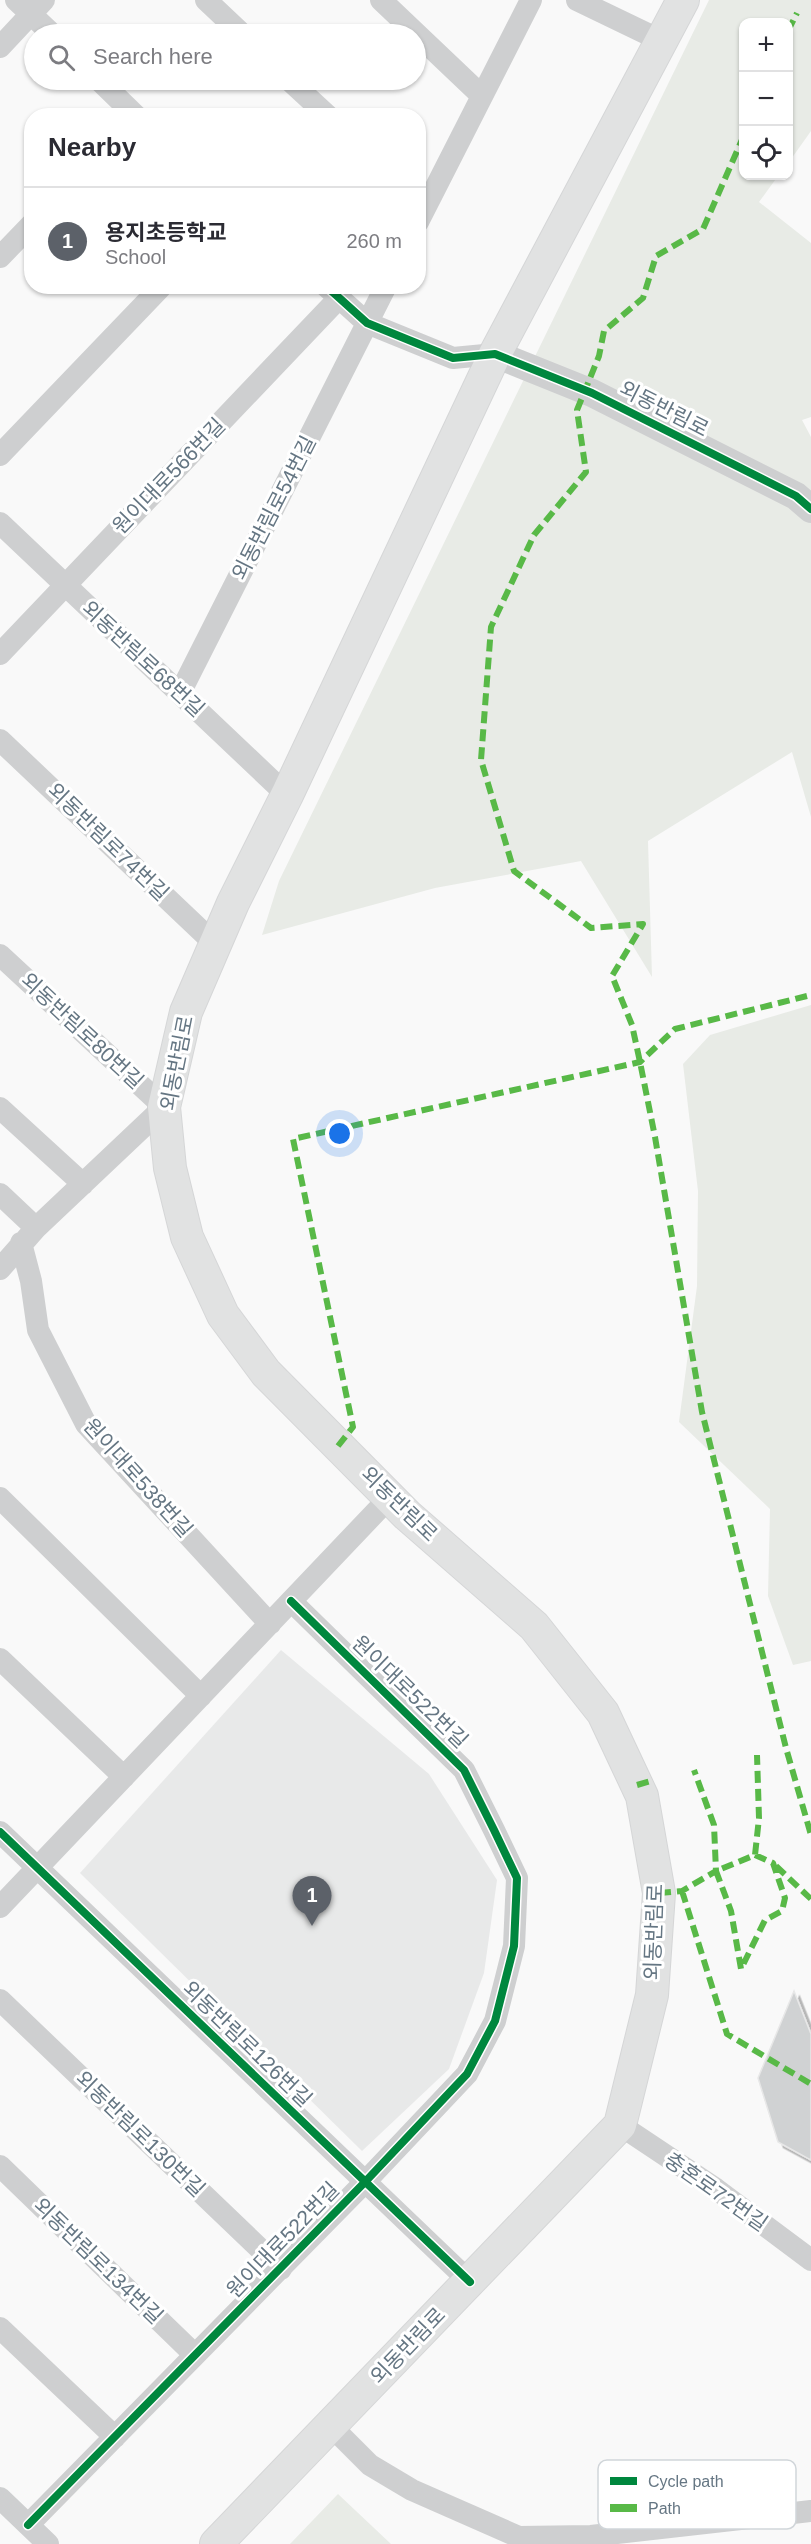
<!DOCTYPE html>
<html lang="en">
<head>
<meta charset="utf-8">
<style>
  :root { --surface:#fff; --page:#f7f7f7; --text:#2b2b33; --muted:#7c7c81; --line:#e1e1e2; --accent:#5c6169 }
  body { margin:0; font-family:Helvetica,"Noto Sans KR",sans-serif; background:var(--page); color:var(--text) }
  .controls { position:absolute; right:18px; top:18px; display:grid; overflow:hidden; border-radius:12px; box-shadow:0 2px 4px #0004 }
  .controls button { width:54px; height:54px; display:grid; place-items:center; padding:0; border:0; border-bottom:2px solid var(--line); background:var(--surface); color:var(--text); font:30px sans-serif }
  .you { position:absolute; left:340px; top:1134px; width:21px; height:21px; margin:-15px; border:4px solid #fff; border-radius:50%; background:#1a73e8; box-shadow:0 0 0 9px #1a73e833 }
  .badge { display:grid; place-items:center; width:39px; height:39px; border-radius:50%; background:var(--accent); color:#fff; font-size:20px; font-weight:700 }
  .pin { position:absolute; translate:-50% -50px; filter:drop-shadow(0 2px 3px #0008) }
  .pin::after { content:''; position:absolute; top:32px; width:21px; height:18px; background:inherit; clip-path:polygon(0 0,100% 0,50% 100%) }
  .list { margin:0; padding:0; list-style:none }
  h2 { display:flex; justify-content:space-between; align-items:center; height:78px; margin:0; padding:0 24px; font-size:26px }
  h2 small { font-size:20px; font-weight:400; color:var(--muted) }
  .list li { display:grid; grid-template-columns:39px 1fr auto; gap:18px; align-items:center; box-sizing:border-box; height:108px; padding:0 24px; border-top:2px solid var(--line) }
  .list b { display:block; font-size:22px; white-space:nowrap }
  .list p { margin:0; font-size:20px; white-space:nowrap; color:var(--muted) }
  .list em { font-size:20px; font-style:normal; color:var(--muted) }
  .icon { flex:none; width:33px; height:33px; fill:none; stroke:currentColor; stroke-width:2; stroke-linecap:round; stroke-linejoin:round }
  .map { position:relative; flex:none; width:811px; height:2544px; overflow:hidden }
  .search { position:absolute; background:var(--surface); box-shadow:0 2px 4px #0004; left:24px; top:24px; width:402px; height:66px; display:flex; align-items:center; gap:15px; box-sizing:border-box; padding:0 21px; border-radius:33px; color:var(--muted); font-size:22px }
  .panel { position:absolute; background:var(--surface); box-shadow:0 2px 4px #0004; left:24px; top:108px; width:402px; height:186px; border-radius:24px }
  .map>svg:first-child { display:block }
  .built { fill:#e8e9e9 }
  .green { fill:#e8ebe6 }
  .building { fill:#d0d2d3; stroke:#e8e8e8; stroke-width:1.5; filter:url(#shadow) }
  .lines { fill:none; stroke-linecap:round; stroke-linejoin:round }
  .secondary-casing { stroke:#d5d6d7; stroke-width:34 }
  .minor { stroke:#cecfd0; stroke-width:22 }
  .tertiary { stroke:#cecfd0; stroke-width:28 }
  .secondary { stroke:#e1e2e2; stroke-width:32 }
  .quiet { stroke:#58b947; stroke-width:6; stroke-dasharray:12 6; stroke-linecap:butt }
  .cycleway-casing { stroke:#fff; stroke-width:11 }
  .cycleway { stroke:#00873e; stroke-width:8 }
  .labels { text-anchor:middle; stroke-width:6; stroke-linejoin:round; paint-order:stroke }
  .street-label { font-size:21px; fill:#657683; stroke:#fff }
  .key { fill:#fff; stroke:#d1d6da; stroke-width:1.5 }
  .key-label { font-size:16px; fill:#657683 }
</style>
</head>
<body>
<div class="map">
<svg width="811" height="2544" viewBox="0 0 811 2544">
  <defs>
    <filter id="shadow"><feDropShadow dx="5.5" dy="5.5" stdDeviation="0" flood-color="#0004"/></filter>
  </defs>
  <rect width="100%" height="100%" fill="#f9f9f9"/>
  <path class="built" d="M281 1650 429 1774 497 1880 484 1973 449 2069 362 2151 80 1873Z"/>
  <path class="green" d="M709 0H811V131L789 162 788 22H744V176H778L759 202 811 243V417L802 420 811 437V817L792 752 648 841 652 977 581 861 435 888 262 935 279 881Z
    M811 1005V1661L793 1665 768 1596 770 1509 679 1422 697 1286 698 1191 683 1064 710 1035Z
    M338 2494 391 2544H290Z"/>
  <path class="building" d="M794 1991 811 2034V2160L778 2142 758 2078Z"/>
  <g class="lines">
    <defs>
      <path id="secondary" d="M216 2544 620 2125 652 1995 659 1893 642 1796 603 1713 534 1626 407 1515 266 1373 223 1315 187 1237 170 1168 164 1107 186 1012 233 903 287 795 495 354 683 0"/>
    </defs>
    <use href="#secondary" class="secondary-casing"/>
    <path class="minor" d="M16 0 52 34
      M206 0 242 34
      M381 0 482 96
      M577 0 662 41
      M0 47 44 0
      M99 80 136 116
      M289 80 328 116
      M418 222 531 0
      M0 257 32 224
      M326 286 367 323 453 358 495 354
      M0 455 162 286
      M0 523 287 795
      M0 654 339 298
      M180 693 386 286
      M0 740 215 944
      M0 955 164 1107 36 1228 0 1269
      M0 1108 83 1184
      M0 1194 36 1228
      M21 1243 31 1281 38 1330 86 1424 270 1624
      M0 1498 201 1696
      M0 1659 124 1777
      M0 1832 470 2282
      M0 1907 390 1497
      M0 2000 281 2269
      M620 2125 716 2189 811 2260
      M0 2166 195 2355
      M0 2328 115 2437
      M331 2426 370 2465 412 2490 519 2537 591 2536 811 2511
      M0 2498 48 2544
      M28 2525 365 2182 467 2074 495 2021 514 1946 517 1878 494 1830 464 1770 291 1601"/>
    <path class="tertiary" d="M495 354 592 393 796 496 811 509"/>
    <use href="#secondary" class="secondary"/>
    <path class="quiet" d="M788 31 797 13
      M744 135 703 229 656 256 643 298 604 331 599 356 577 410 586 472 534 535 491 627 481 760 514 871 591 928 643 924 612 976 632 1025 640 1062 655 1137 702 1412 786 1748 811 1835
      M338 1446 353 1427 293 1139 640 1062 675 1029 811 995
      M637 1785 651 1781
      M755 1855 773 1863 785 1898 782 1911 765 1920 741 1969 731 1911 716 1871 755 1855 759 1818 757 1755
      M776 1866 811 1899
      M682 1891 727 2034 811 2084
      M659 1893 682 1891 716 1871 714 1825 694 1770"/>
    <defs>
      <path id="cycleway" d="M326 286 367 323 453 358 495 354 592 393 796 496 811 509
        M0 1832 470 2282
        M28 2525 365 2182 467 2074 495 2021 514 1946 517 1878 494 1830 464 1770 291 1601"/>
    </defs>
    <use href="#cycleway" class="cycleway-casing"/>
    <use href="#cycleway" class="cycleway"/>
  </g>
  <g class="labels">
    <g class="street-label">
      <text transform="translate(664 409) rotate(27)" y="7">외동반림로</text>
      <text transform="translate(169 476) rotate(-46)" y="7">원이대로566번길</text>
      <text transform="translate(274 508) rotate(-63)" y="7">외동반림로54번길</text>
      <text transform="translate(143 659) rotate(43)" y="7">외동반림로68번길</text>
      <text transform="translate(108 842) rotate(44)" y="7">외동반림로74번길</text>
      <text transform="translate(82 1031) rotate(43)" y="7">외동반림로80번길</text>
      <text transform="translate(177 1063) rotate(-79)" y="7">외동반림로</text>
      <text transform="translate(138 1478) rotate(48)" y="7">원이대로538번길</text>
      <text transform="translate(399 1504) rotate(44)" y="7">외동반림로</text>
      <text transform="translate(410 1692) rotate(44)" y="7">원이대로522번길</text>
      <text transform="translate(654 1932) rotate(-88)" y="7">외동반림로</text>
      <text transform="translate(247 2044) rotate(44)" y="7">외동반림로126번길</text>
      <text transform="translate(140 2134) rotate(44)" y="7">외동반림로130번길</text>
      <text transform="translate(716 2192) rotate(35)" y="7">충혼로72번길</text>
      <text transform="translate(283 2240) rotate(-46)" y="7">원이대로522번길</text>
      <text transform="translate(98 2261) rotate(44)" y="7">외동반림로134번길</text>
      <text transform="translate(408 2346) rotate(-46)" y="7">외동반림로</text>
    </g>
  </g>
  <rect x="598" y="2460" width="198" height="69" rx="9" class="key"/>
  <rect x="610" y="2477" width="27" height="8" fill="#00873e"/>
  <rect x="610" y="2504" width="27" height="8" fill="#58b947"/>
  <g class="key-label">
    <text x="648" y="2487">Cycle path</text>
    <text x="648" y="2514">Path</text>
  </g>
</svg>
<div class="controls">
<button>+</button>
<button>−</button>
<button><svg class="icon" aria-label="locate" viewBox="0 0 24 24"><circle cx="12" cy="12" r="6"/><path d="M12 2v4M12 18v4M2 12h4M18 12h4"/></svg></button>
</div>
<div class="you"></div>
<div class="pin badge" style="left:312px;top:1926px">1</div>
<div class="search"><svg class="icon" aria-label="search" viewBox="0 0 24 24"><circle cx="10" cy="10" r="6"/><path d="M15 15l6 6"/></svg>Search here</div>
<section class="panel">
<h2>Nearby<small></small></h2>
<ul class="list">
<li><span class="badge">1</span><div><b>용지초등학교</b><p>School</p></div><em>260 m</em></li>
</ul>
</section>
</div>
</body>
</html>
